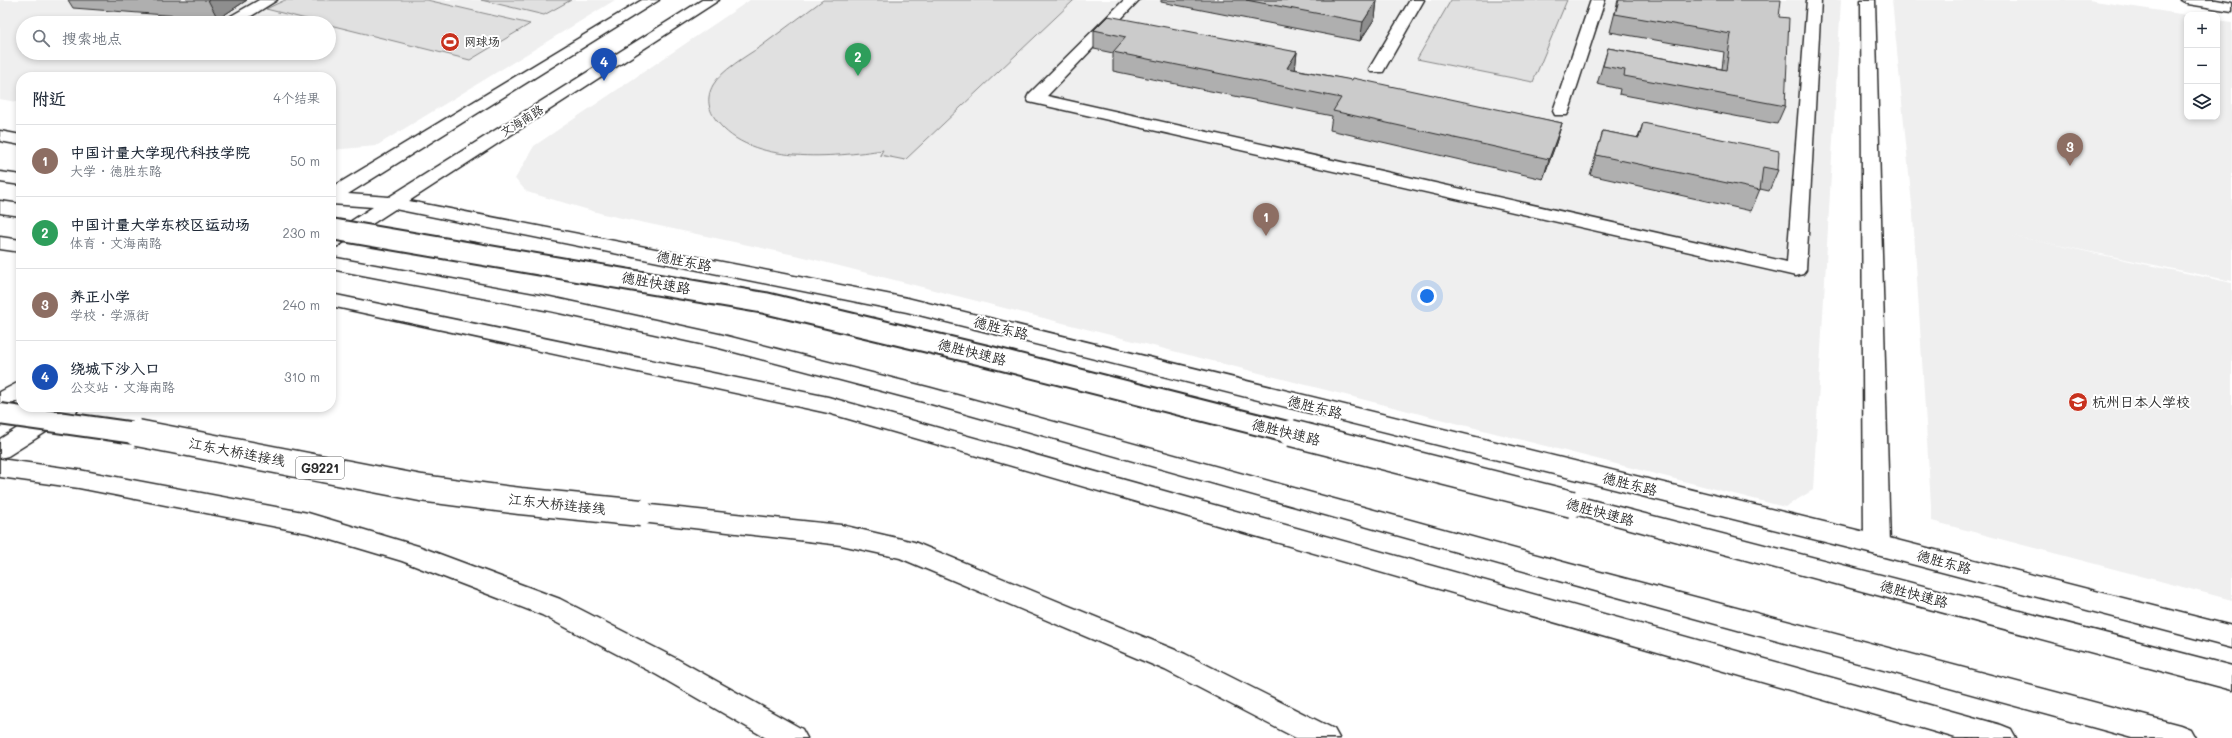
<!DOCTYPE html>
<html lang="zh">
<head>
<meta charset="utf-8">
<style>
  :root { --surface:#fff; --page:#f6f6f7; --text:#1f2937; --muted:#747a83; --line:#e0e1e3; --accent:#ea580c }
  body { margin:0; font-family:Mali,"LXGW WenKai TC",sans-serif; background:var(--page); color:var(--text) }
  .controls { position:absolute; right:12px; top:12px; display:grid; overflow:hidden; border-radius:8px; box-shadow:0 2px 6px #0003 }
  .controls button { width:36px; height:36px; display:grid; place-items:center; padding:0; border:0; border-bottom:1px solid var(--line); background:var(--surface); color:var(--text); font:20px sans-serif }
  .you { position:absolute; left:1427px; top:296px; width:14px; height:14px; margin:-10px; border:3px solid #fff; border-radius:50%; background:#1a73e8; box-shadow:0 0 0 6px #1a73e833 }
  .badge { display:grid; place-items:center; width:26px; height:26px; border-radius:50%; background:var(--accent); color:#fff; font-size:13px; font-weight:700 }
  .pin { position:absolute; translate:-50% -33px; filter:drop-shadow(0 1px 2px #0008) }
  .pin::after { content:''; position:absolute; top:21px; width:14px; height:12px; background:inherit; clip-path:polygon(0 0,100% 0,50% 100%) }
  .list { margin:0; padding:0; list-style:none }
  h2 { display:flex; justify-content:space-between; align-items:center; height:52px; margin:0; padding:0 16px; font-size:17px }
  h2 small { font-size:13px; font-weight:400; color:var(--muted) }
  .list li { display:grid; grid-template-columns:26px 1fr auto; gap:12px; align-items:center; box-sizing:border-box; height:72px; padding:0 16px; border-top:1px solid var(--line) }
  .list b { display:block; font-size:15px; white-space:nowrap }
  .list p { margin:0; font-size:13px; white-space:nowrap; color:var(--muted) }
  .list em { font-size:13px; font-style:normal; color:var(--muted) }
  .icon { flex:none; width:22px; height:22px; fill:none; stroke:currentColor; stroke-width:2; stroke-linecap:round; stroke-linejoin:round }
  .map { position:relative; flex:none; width:2232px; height:738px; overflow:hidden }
  .search { position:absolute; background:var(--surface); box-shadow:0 2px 6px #0003; left:16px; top:16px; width:320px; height:44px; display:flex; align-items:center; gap:10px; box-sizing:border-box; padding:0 14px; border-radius:22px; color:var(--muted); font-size:15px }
  .panel { position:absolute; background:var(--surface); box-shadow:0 2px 6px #0003; left:16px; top:72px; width:320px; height:340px; border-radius:16px }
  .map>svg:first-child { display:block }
  .built { fill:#efefef; fill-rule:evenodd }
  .green { fill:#e0e0e0; stroke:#868686 }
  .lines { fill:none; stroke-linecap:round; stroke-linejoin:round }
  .minor-casing { stroke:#2b2b2b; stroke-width:3 }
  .major-casing { stroke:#2b2b2b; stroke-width:3 }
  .highway-casing { stroke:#2b2b2b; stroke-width:3 }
  .minor { fill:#fff; fill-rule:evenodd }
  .major { fill:#fff; fill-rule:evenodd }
  .highway { fill:#fff; fill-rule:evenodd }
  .highway-bridge-far1-casing { stroke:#2b2b2b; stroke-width:24; stroke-linecap:butt }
  .highway-bridge-casing { stroke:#2b2b2b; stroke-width:29; stroke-linecap:butt }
  .highway-bridge-far1 { stroke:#fff; stroke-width:20 }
  .highway-bridge { stroke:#fff; stroke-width:26 }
  .wall { fill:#afafaf; stroke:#2b2b2b }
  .shaded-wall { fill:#8e8e8e; stroke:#2b2b2b }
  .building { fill:#cbcbcb; stroke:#2b2b2b }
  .labels { text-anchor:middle; stroke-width:4; stroke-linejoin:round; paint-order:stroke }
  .far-poi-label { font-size:12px; fill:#2b2b2b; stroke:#fff; text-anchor:start }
  .far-street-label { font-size:12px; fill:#2b2b2b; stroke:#fff }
  .shield { fill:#fff; stroke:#6b6b6b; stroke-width:1 }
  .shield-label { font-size:13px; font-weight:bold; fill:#2b2b2b }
  .street-label { font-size:14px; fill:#2b2b2b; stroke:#fff }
  .poi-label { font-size:14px; fill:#2b2b2b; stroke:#fff; text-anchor:start }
</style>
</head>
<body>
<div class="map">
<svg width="2232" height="738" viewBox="0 0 2232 738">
  <rect width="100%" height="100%" fill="#fff"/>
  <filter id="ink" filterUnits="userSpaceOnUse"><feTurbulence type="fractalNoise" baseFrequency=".025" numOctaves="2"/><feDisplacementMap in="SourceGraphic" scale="8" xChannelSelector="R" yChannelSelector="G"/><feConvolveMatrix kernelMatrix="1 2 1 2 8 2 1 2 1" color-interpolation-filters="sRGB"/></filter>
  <g filter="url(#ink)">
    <path class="built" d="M0 0H615L376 146 331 150V77H21V103L0 99ZM23 23H329V53H23Z
      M750 0H1841L1813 490 1785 507 804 257 603 214 527 192 515 179 534 146Z
      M1892 0H2088L2187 15V117H2217V20L2232 22V281L2009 235 2232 283V600L1932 521 1913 215Z"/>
    <path class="green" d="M285 0H427L530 24 470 60 266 9Z
      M481 0H571L544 15Z
      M823 0H1074L905 160 880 155 883 150C835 157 750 166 717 121 708 110 706 98 713 85 721 71 746 56 760 47 781 31 802 16 823 0Z
      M1451 0H1567L1533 82 1417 59Z"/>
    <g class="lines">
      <defs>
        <path id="minor" d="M259 0H277L240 23H221L224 20Z
          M1124 0H1139L1047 96 1787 262 1807 0H1821L1806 270 1803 274 1796 276 1029 102 1027 98 1029 94Z
          M1410 0H1424L1383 72H1371L1369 69Z
          M1591 0H1605L1569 111 1567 115H1555L1553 111Z
          M1861 0H1875L1890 545 1886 552 1877 555 1868 552 1864 545Z"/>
        <path id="major" d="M642 0H659L348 194 389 197 702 0H719L409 201 907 298 1877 535 2232 626V648L1877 555 907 312 395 209 338 246 331 248V234L373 207 331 204V188Z
          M2181 0H2216L2232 3V11L2188 4Z
          M0 131 21 135V145L0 141Z
          M0 237 21 240V252L0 249Z
          M331 294 828 397 2001 725 2011 729 2016 738H1956L828 413 331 306Z
          M21 381V399L0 410V392Z
          M51 407H79L76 413 8 456 0 458V439Z"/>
        <path id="highway" d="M0 172 21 175V185L0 182Z
          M0 201 21 204V216L0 213Z
          M331 257 550 297 719 334 931 388 1570 564 2180 725 2190 729 2195 738H2132L1570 584 931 404 719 348 550 311 331 269Z
          M0 459 79 470 308 513 418 546 560 599 677 659 802 729 807 738H766L657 675 542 615 402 561 308 533 79 488 0 477Z
          M1572 495 2232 666V690L1563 511 1560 504 1563 497Z
          M641 504 841 525 914 542 1185 654 1334 729 1339 738H1296L1165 670 900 558 841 545 641 522 632 520 629 513 632 506Z"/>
      </defs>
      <use href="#minor" class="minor-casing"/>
      <use href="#major" class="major-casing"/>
      <use href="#highway" class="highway-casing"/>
      <use href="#minor" class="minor"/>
      <use href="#major" class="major"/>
      <use href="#highway" class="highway"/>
      <defs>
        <path id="highway-bridge-far1" d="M331 229 765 303 987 356 1295 434
          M0 414 142 434"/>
        <path id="highway-bridge" d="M137 433 421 488 520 501 641 513
          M1291 433 1572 504"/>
      </defs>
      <use href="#highway-bridge-far1" class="highway-bridge-far1-casing"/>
      <use href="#highway-bridge" class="highway-bridge-casing"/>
      <use href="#highway-bridge-far1" class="highway-bridge-far1"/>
      <use href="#highway-bridge" class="highway-bridge"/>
    </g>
    <path class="wall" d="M68 0H247L218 19 73 8Z
      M1161 0H1377L1375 18 1360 41 1161 2Z
      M1618 0 1779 17 1785 106 1777 124 1619 94 1620 89 1597 84 1608 48 1722 69 1724 52 1610 32Z
      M1094 30 1297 52 1295 69 1562 123 1556 143 1543 179 1330 130 1332 116 1113 71V53L1094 49Z
      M1643 123 1778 170 1769 191 1760 189 1751 211 1590 175 1603 131 1638 138Z"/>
    <path class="shaded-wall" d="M208 0H247L218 19Z
      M1377 0 1375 18 1360 41 1363 22Z
      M1297 52 1295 72 1285 87 1287 68Z
      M1562 123 1556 143 1543 179 1549 159Z"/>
    <path class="building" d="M1246 0H1377L1363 22Z
      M1619 0H1781L1779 17 1789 18 1785 106 1624 76 1625 70 1603 66 1608 48 1726 70 1731 34 1615 14Z
      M1108 16 1297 52 1287 68 1352 80 1353 78 1562 123 1549 159 1333 111 1341 98 1113 52 1126 37 1094 30Z
      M1643 123 1779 151 1778 170 1763 167 1760 190 1596 155 1603 131 1639 138Z"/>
  </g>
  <defs>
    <symbol id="stadium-disc" viewBox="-11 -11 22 22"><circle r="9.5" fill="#c8321e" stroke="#fff"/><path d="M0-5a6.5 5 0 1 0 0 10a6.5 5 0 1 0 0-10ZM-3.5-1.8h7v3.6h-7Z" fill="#fff"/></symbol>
    <symbol id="school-disc" viewBox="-11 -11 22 22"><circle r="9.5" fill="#c8321e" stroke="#fff"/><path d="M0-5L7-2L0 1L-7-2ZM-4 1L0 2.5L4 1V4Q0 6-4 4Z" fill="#fff"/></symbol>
  </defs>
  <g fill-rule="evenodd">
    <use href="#stadium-disc" x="439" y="31" width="22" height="22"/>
    <use href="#school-disc" x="2067" y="391" width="22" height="22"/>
  </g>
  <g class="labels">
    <g class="far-poi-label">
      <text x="464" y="46">网球场</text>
    </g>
    <g class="far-street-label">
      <text transform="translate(522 121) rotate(-32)" y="4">文海南路</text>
    </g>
    <rect class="shield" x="296" y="457" width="48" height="22" rx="3"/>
    <g class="shield-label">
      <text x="320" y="473">G9221</text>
    </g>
    <g class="street-label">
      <text transform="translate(684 261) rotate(11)" y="5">德胜东路</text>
      <text transform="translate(656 283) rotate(10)" y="5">德胜快速路</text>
      <text transform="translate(1001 328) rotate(14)" y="5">德胜东路</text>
      <text transform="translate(972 352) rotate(14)" y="5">德胜快速路</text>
      <text transform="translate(1315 407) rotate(14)" y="5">德胜东路</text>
      <text transform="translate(1286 432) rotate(14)" y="5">德胜快速路</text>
      <text transform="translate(237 452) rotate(11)" y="5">江东大桥连接线</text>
      <text transform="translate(1630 484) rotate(14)" y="5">德胜东路</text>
      <text transform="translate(557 504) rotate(6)" y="5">江东大桥连接线</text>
      <text transform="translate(1600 512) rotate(15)" y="5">德胜快速路</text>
      <text transform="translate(1944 562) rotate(15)" y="5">德胜东路</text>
      <text transform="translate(1914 594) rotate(15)" y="5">德胜快速路</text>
    </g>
    <g class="poi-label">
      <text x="2092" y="407">杭州日本人学校</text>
    </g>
  </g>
</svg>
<div class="controls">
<button>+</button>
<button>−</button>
<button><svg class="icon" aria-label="layers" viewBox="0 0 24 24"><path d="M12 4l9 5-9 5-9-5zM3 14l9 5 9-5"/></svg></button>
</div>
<div class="you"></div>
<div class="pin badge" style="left:1266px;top:236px;background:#8d6e63">1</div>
<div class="pin badge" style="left:858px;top:76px;background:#2e9e5b">2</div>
<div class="pin badge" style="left:2070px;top:166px;background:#8d6e63">3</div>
<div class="pin badge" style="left:604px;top:81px;background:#1a4fb4">4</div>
<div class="search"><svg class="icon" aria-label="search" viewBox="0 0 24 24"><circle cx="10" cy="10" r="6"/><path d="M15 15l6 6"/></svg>搜索地点</div>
<section class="panel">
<h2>附近<small>4个结果</small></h2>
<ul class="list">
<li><span class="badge" style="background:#8d6e63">1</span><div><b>中国计量大学现代科技学院</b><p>大学 · 德胜东路</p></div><em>50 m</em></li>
<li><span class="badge" style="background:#2e9e5b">2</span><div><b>中国计量大学东校区运动场</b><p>体育 · 文海南路</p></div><em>230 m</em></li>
<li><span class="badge" style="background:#8d6e63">3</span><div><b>养正小学</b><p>学校 · 学源街</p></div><em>240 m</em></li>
<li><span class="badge" style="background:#1a4fb4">4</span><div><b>绕城下沙入口</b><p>公交站 · 文海南路</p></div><em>310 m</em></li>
</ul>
</section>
</div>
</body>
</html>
